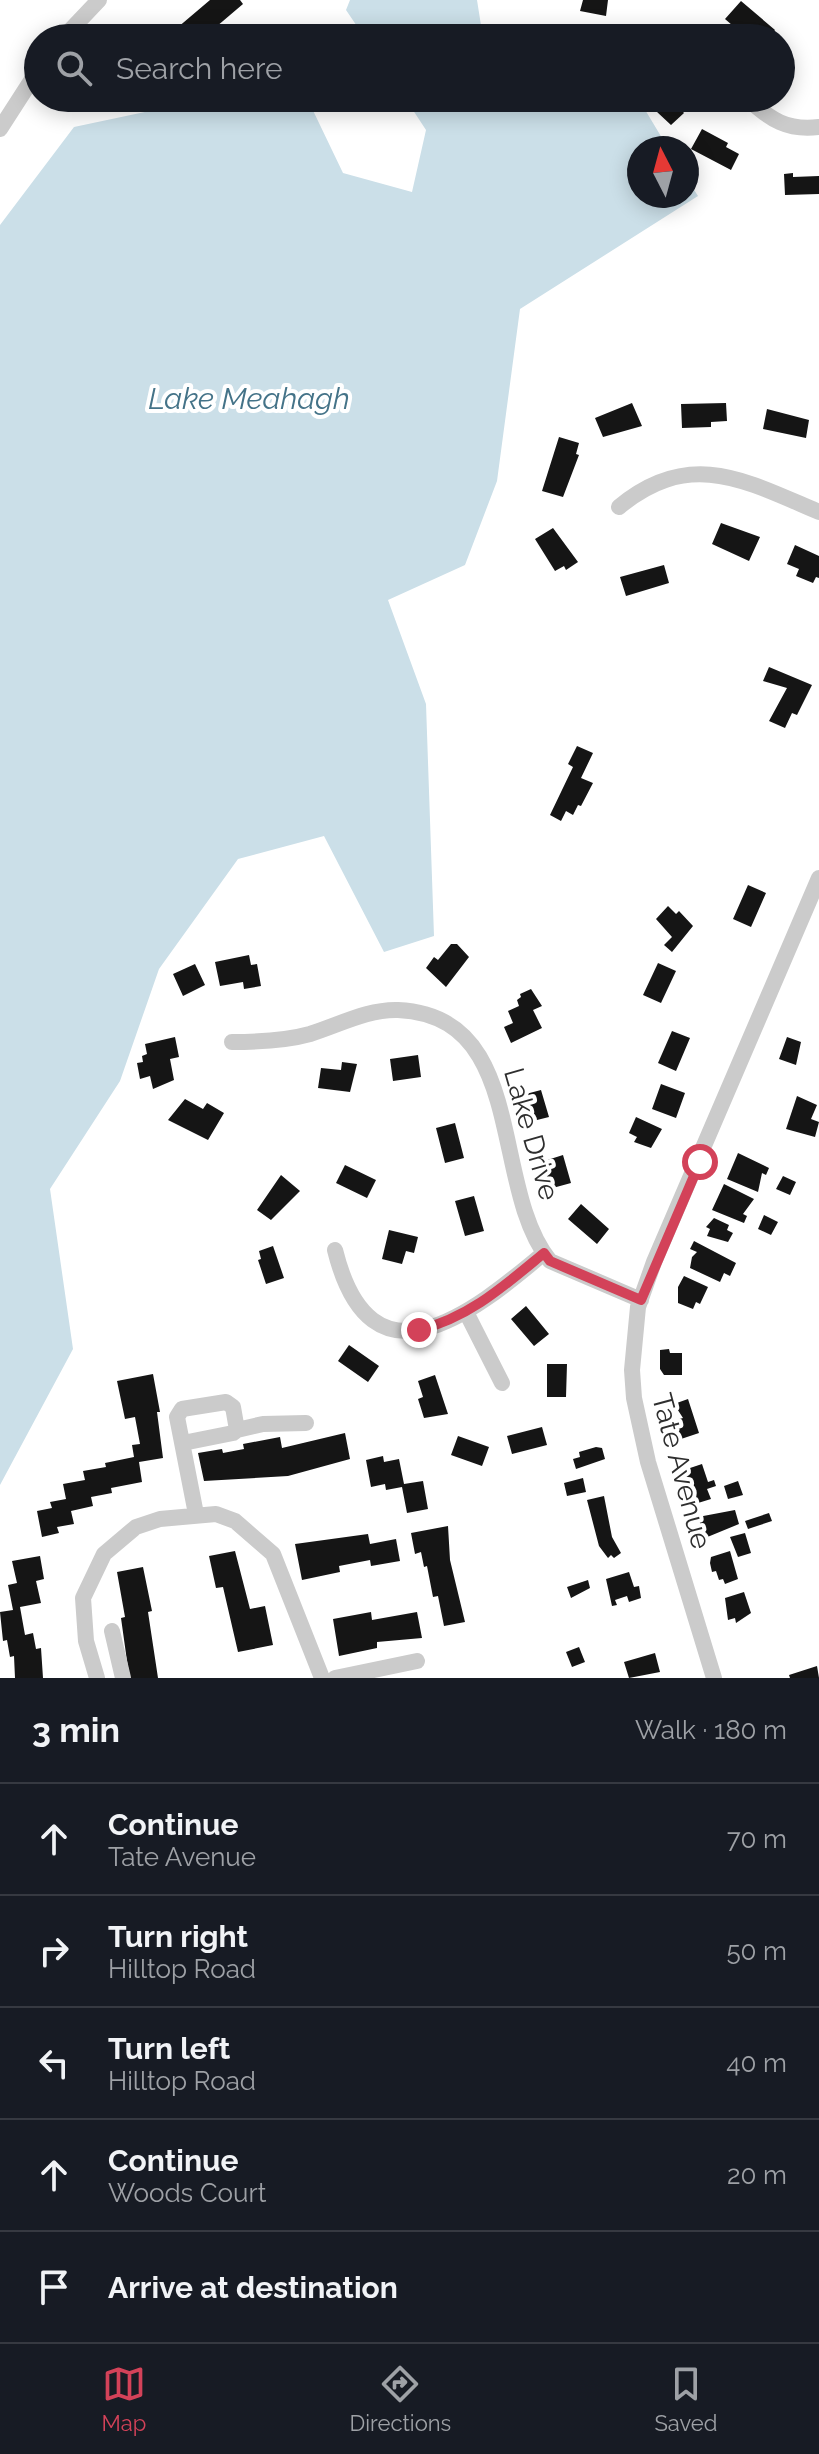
<!DOCTYPE html>
<html lang="en">
<head>
<meta charset="utf-8">
<style>
  :root { --surface:#171b24; --page:#242831; --text:#f1f3f6; --muted:#9ea1a6; --line:#363941; --accent:#d34259 }
  body { margin:0; font-family:Raleway,sans-serif; background:var(--page); color:var(--text) }
  .compass { position:absolute; left:627px; top:136px; width:72px; height:72px; border-radius:50%; background:var(--surface); box-shadow:0 4px 20px #0003; rotate:354deg }
  .stop { position:absolute; width:24px; height:24px; margin:-18px; border:6px solid #d34259; border-radius:50%; background:#fff }
  .stop.end { background:#d34259; border-color:#fff; box-shadow:0 2px 8px #0008 }
  .list { margin:0; padding:0; list-style:none }
  h2 { display:flex; justify-content:space-between; align-items:center; height:104px; margin:0; padding:0 32px; font-size:34px }
  h2 small { font-size:26px; font-weight:400; color:var(--muted) }
  .list li { display:grid; grid-template-columns:52px 1fr auto; gap:24px; align-items:center; box-sizing:border-box; height:112px; padding:0 32px; border-top:2px solid var(--line) }
  .list b { display:block; font-size:30px; white-space:nowrap }
  .list p { margin:0; font-size:26px; white-space:nowrap; color:var(--muted) }
  .list em { font-size:26px; font-style:normal; color:var(--muted) }
  .icon { flex:none; width:44px; height:44px; fill:none; stroke:currentColor; stroke-width:2; stroke-linecap:round; stroke-linejoin:round }
  .map { position:relative; flex:none; width:819px; height:1678px; overflow:hidden }
  .search { position:absolute; background:var(--surface); box-shadow:0 4px 20px #0003; left:24px; right:24px; top:24px; height:88px; display:flex; align-items:center; gap:20px; box-sizing:border-box; padding:0 28px; border-radius:44px; color:var(--muted); font-size:30px }
  .sheet { height:664px; background:var(--surface) }
  nav { display:flex; justify-content:space-around; align-items:center; box-sizing:border-box; height:112px; border-top:2px solid var(--line); background:var(--surface); font-size:22px; color:var(--muted) }
  nav a { display:grid; justify-items:center; gap:4px }
  nav .on { color:var(--accent) }
  .map>svg:first-child { display:block }
  .water { fill:#cbdfe8 }
  .building { fill:#151515 }
  .lines { fill:none; stroke-linecap:round; stroke-linejoin:round }
  .minor { stroke:#cbcbcb; stroke-width:16 }
  .route { stroke:#d34259; stroke-width:10 }
  .labels { text-anchor:middle; stroke-width:8; stroke-linejoin:round; paint-order:stroke }
  .street-label { font-size:28px; fill:#2e2e2e; stroke:#fff }
  .water-label { font-size:30px; font-style:italic; fill:#447388; stroke:#fff }
</style>
</head>
<body>
<div class="map">
<svg width="819" height="1678" viewBox="0 0 819 1678">
  <rect width="100%" height="100%" fill="#fff"/>
  <path class="water" d="M350 0H477L483 38H365L346 10Z
    M211 98H307L343 173 412 192 426 130 405 98H638L668 148H639V196H687V179L698 196 520 309 497 481 465 565 388 600 426 704 434 936 384 952 324 836 238 859 159 969 120 1081 50 1189 73 1349 0 1485V225L74 127Z"/>
  <path class="building" d="M210 0H240L243 4 203 38H186L177 28Z
    M583 0H608L606 16 580 11Z
    M741 1 775 30 769 38H757L752 33 747 38 725 19Z
    M75 98H130L131 102 116 105 115 101 75 103Z
    M642 98H671L684 113 671 125Z
    M702 129 728 143 726 147 739 154 731 170 691 149Z
    M793 173V177L819 176V194L785 195 784 174Z
    M632 403 642 426 603 437 595 418Z
    M726 403 727 421 711 422V427L682 428 681 404Z
    M767 409 809 420 806 438 763 429Z
    M559 437 579 443 576 454 579 455 563 497 542 491Z
    M721 523 760 537 749 561 712 544Z
    M553 528 578 562 566 570 564 566 555 571 535 539Z
    M795 545 819 556V578L816 577 813 583 796 576 799 569 787 564Z
    M664 565 669 583 626 596 620 577Z
    M769 667 812 685 797 715 792 713 785 728 769 721 787 688 763 681Z
    M577 746 593 753 581 778 593 783 581 806 578 805 573 815 566 811 561 821 550 815 573 767 568 764Z
    M748 885 766 893 751 927 733 919Z
    M668 906 676 914 679 911 693 926 672 952 664 945 672 937 656 919Z
    M451 944H457L469 957 446 987 426 968 434 957 438 960Z
    M249 955 251 965 257 964 261 986 244 989 243 982 220 986 215 962Z
    M658 963 676 971 661 1003 643 995Z
    M195 964 205 985 183 996 173 974Z
    M531 989 542 1006 533 1010 542 1028 511 1043 504 1027 513 1023 508 1011 519 1006 517 1000 521 997 520 994Z
    M672 1031 690 1038 676 1071 658 1063Z
    M175 1037 179 1057 170 1059 174 1080 153 1089 150 1076 140 1079 137 1063 143 1062 142 1056 147 1054 145 1044Z
    M787 1037 801 1042 796 1065 779 1059Z
    M418 1055 421 1077 393 1081 390 1059Z
    M342 1062 357 1064 350 1092 318 1088 321 1068 341 1070Z
    M661 1084 685 1093 676 1118 652 1109Z
    M541 1090 549 1117 529 1122 522 1095Z
    M797 1096 817 1105 811 1119 819 1122 815 1137 786 1129Z
    M185 1099 203 1109 207 1103 224 1113 208 1140 168 1120Z
    M636 1117 662 1129 651 1148 634 1142 637 1137 629 1133Z
    M455 1123 464 1158 445 1163 436 1128Z
    M738 1153 769 1168 766 1175 762 1173 758 1192 727 1179Z
    M563 1155 571 1183 549 1189 541 1162Z
    M345 1165 376 1180 367 1198 336 1183Z
    M281 1175 300 1191 271 1220 257 1210Z
    M783 1176 796 1182 790 1195 776 1189Z
    M724 1184 754 1199 743 1214 747 1216 744 1223 712 1210Z
    M474 1196 484 1231 465 1236 455 1201Z
    M581 1204 609 1229 597 1244 568 1219Z
    M764 1215 778 1222 771 1235 758 1229Z
    M714 1218 729 1225 727 1230 733 1233 728 1242 707 1236 710 1229 706 1227Z
    M389 1230 418 1237 414 1253 406 1251 402 1264 382 1259Z
    M694 1241 736 1263 730 1276 724 1273 720 1282 690 1268 692 1257 697 1252 690 1249Z
    M273 1246 284 1278 266 1284 258 1260 261 1259 259 1251Z
    M684 1276 708 1287 700 1304 696 1302 693 1309 678 1303V1287Z
    M526 1306 549 1334 534 1346 511 1319Z
    M349 1345 379 1366 368 1382 338 1361Z
    M669 1349 670 1353H682V1375H664L660 1369V1350Z
    M547 1364H567L566 1397H547Z
    M153 1374 160 1412H157L163 1458 139 1462 142 1482 111 1488 112 1493 91 1497 93 1506 71 1511 74 1524 57 1527 59 1533 42 1537 37 1511 52 1508 50 1502 66 1499 63 1484 85 1480 83 1471 106 1467 105 1463 134 1457 132 1445 140 1444 135 1417 125 1419 117 1381Z
    M435 1375 448 1414 424 1418 418 1399 423 1397 418 1381Z
    M688 1399 699 1433 675 1441 669 1422 683 1418 674 1404Z
    M542 1427 547 1445 512 1454 507 1436Z
    M345 1433 350 1459 288 1476 204 1481 198 1453 222 1449 223 1453 244 1449 243 1444 280 1437 282 1448Z
    M458 1436 489 1447 482 1466 451 1455Z
    M596 1447 602 1448 605 1459 576 1469 573 1459 580 1457 579 1452Z
    M383 1456 384 1462 399 1459 404 1484 423 1481 428 1509 407 1513 402 1487 386 1490 385 1484 371 1487 366 1460Z
    M702 1464 708 1482 714 1480 716 1486 707 1489 711 1499 698 1503 694 1492 686 1486 684 1470Z
    M583 1478 586 1492 567 1496 564 1483Z
    M738 1481 743 1495 728 1499 724 1486Z
    M604 1496 612 1537 621 1553 614 1558 611 1555 608 1558 599 1546 587 1500Z
    M735 1510 739 1524 705 1538 698 1517Z
    M769 1513 772 1521 748 1529 745 1521Z
    M448 1526 450 1560 465 1622 444 1626 438 1596 433 1597 427 1566 424 1567 421 1552 415 1554 411 1533Z
    M745 1533 751 1553 738 1557 730 1537Z
    M368 1534 370 1544 396 1539 400 1561 371 1566 370 1560 339 1566 340 1572 302 1580 295 1544Z
    M235 1551 250 1609 265 1606 273 1645 238 1652 223 1587 216 1588 209 1556Z
    M730 1551 738 1579 725 1584 723 1579 719 1580 716 1571 712 1572 710 1563 711 1557Z
    M40 1556 44 1579 36 1581 41 1603 20 1607 25 1635 33 1633 36 1649 41 1648 43 1678H15L14 1656 10 1657 7 1640 3 1641 0 1612 13 1610 8 1585 17 1583 12 1561Z
    M143 1567 152 1611 148 1612 158 1678H130L127 1661 121 1618 125 1617 117 1572Z
    M629 1572 634 1587 639 1586 641 1598 629 1602 627 1596 615 1600 617 1605 612 1606 606 1579Z
    M588 1580 590 1588 571 1598 567 1587Z
    M744 1592 751 1613 736 1623 735 1618 728 1620 725 1598Z
    M371 1612 372 1620 417 1612 422 1638 377 1642V1648L339 1656 333 1619Z
    M579 1647 585 1662 572 1667 566 1652Z
    M655 1653 660 1672 629 1678 624 1662Z
    M817 1666 819 1678H790L789 1675Z"/>
  <g class="lines">
    <path class="minor" d="M679 33 685 38
      M63 38 99 0
      M747 98C770 120 788 131 819 127
      M0 129 38 70
      M619 507C690 448 746 481 819 512
      M232 1042C259 1042 285 1041 310 1034 339 1025 368 1009 398 1010 529 1016 489 1186 550 1261L641 1300
      M335 1250C371 1395 473 1313 544 1253
      M466 1312 502 1383
      M237 1430 263 1424 306 1423
      M183 1443 233 1433 237 1430 233 1407 226 1402 182 1409 177 1417 196 1514
      M112 1631 123 1678
      M97 1678 86 1641 83 1598 104 1554 136 1527 160 1519 216 1514 235 1521 273 1554 322 1678
      M335 1678 417 1661
      M714 1678 648 1462 634 1398 632 1370 638 1307 654 1262 819 878"/>
  </g>
  <g class="lines">
    <path class="route" d="M419 1330C470 1317 504 1286 544 1253L550 1261 641 1300 700 1162"/>
  </g>
  <g class="labels">
    <g class="street-label">
      <text transform="translate(532 1134) rotate(74)" y="10">Lake Drive</text>
      <text transform="translate(682 1471) rotate(75)" y="10">Tate Avenue</text>
    </g>
    <g class="water-label">
      <text x="249" y="409">Lake Meahagh</text>
    </g>
  </g>
</svg>
<svg class="compass" viewBox="-18 -18 36 36"><path d="M0-13l5 13h-10z" fill="#e53935"/><path d="M0 13l5-13h-10z" fill="#9ea1a6"/></svg>
<div class="stop" style="left:700px;top:1162px"></div>
<div class="stop end" style="left:419px;top:1330px"></div>
<div class="search"><svg class="icon" aria-label="search" viewBox="0 0 24 24"><circle cx="10" cy="10" r="6"/><path d="M15 15l6 6"/></svg>Search here</div>
</div>
<section class="sheet">
<h2>3 min<small>Walk · 180 m</small></h2>
<ul class="list">
<li><svg class="icon" aria-label="ahead" viewBox="0 0 24 24"><path d="M12 20V5M6 11l6-6 6 6"/></svg><div><b>Continue</b><p>Tate Avenue</p></div><em>70 m</em></li>
<li><svg class="icon" aria-label="right" viewBox="0 0 24 24"><path d="M7 20v-9h11M14 6l5 5-5 5"/></svg><div><b>Turn right</b><p>Hilltop Road</p></div><em>50 m</em></li>
<li><svg class="icon" aria-label="left" viewBox="0 0 24 24"><path d="M17 20v-9H6M10 6l-5 5 5 5"/></svg><div><b>Turn left</b><p>Hilltop Road</p></div><em>40 m</em></li>
<li><svg class="icon" aria-label="ahead" viewBox="0 0 24 24"><path d="M12 20V5M6 11l6-6 6 6"/></svg><div><b>Continue</b><p>Woods Court</p></div><em>20 m</em></li>
<li><svg class="icon" aria-label="arrive" viewBox="0 0 24 24"><path d="M6 21V4h12l-3 4 3 4H6"/></svg><div><b>Arrive at destination</b></div></li>
</ul>
</section>
<nav>
<a class="on"><svg class="icon" aria-label="map" viewBox="0 0 24 24"><path d="M3 6l6-2 6 2 6-2v14l-6 2-6-2-6 2zM9 4v14M15 6v14"/></svg>Map</a>
<a><svg class="icon" aria-label="directions" viewBox="0 0 24 24"><path d="M12 3l9 9-9 9-9-9zM9 14v-3h6M13 9l2 2-2 2"/></svg>Directions</a>
<a><svg class="icon" aria-label="saved" viewBox="0 0 24 24"><path d="M7 4h10v16l-5-4-5 4z"/></svg>Saved</a>
</nav>
</body>
</html>
